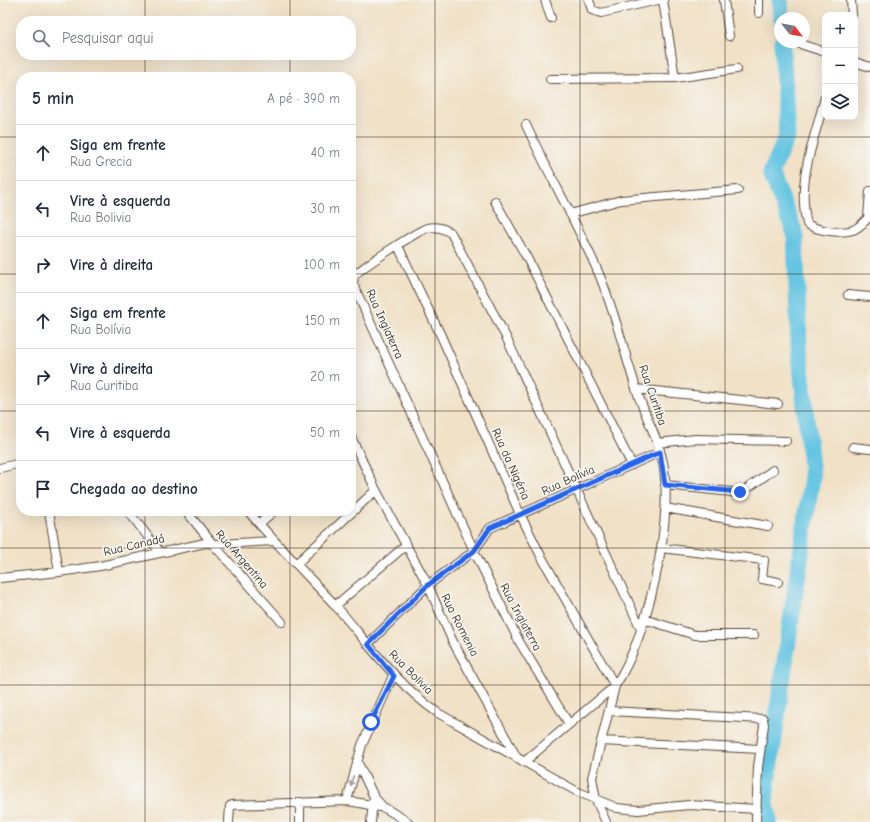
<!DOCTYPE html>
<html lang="pt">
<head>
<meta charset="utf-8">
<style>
  :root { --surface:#fff; --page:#f6f6f7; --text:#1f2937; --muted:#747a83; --line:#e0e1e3 }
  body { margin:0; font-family:"Comic Neue",sans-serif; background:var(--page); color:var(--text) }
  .controls { position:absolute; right:12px; top:12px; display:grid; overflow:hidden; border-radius:8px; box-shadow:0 4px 16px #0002 }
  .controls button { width:36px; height:36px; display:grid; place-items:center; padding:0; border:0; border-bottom:1px solid var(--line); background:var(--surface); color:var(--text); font:20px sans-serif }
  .compass { position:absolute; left:774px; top:12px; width:36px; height:36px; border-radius:50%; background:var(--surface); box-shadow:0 4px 16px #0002; rotate:121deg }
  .stop { position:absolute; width:12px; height:12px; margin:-9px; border:3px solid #2563eb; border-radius:50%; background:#fff }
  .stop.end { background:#2563eb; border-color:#fff; box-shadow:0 1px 4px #0008 }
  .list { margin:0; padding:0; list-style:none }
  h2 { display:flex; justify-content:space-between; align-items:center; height:52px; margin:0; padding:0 16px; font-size:17px }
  h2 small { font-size:13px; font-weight:400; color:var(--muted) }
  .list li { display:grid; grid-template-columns:26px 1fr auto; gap:12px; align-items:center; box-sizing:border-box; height:56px; padding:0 16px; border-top:1px solid var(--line) }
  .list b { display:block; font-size:15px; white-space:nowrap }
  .list p { margin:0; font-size:13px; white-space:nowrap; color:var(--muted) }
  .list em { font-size:13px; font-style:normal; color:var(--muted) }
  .icon { flex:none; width:22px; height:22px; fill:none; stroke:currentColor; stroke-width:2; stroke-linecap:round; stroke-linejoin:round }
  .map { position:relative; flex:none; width:870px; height:822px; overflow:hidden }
  .search { position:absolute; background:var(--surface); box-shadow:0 4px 16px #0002; left:16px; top:16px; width:340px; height:44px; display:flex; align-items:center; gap:10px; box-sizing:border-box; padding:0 14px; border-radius:16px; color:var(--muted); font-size:15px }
  .panel { position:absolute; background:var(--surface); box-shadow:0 4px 16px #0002; left:16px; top:72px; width:340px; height:444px; border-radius:16px }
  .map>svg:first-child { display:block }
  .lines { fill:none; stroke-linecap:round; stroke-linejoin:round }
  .river { stroke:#64c5e2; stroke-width:17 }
  .street-casing { stroke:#564537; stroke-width:10 }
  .street { stroke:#fff; stroke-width:8 }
  .oneway { fill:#a79f9a }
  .route { stroke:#2563eb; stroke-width:5 }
  .grid { fill:none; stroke:#3b2a1e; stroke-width:1; stroke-opacity:0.55 }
  .labels { text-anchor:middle; stroke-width:3.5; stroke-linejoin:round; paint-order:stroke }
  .street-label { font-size:12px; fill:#3b2a1e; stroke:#f6f6f2 }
</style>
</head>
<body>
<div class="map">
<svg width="870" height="822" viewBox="0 0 870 822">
  <rect width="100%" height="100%" fill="#f6f6f2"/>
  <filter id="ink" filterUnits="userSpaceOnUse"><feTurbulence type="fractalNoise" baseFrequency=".025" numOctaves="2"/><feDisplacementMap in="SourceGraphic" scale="8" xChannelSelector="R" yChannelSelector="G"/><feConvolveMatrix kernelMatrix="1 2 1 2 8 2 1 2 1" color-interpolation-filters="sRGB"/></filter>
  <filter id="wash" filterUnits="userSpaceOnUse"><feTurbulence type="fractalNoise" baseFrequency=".012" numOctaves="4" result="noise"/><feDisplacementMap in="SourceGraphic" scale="16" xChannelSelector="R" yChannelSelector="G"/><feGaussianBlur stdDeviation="0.9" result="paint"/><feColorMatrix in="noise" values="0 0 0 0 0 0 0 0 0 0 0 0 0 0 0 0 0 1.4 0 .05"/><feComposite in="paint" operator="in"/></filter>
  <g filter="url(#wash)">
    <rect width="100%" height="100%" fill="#f1e1c6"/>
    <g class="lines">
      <path class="river" d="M780 0 781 18
        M769 822 765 798 812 477 799 346 795 233 771 173 787 136 782 42"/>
    </g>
  </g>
  <g filter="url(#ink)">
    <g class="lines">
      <defs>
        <path id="street" d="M545 0 551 18
          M589 0 592 10 601 13 658 0
          M663 0 675 78
          M724 0 729 36
          M759 0V13
          M851 0 852 15
          M794 42 825 52
          M855 62 870 67
          M550 79 675 78 737 69
          M825 97C815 139 796 180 807 224 818 231 840 234 853 230 859 228 864 222 868 218L870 191
          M495 201 527 258 632 465
          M570 214 621 200 738 190
          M398 246 442 338 520 514 541 556 615 686
          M848 295 870 297
          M636 389 778 404
          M351 437 376 490 428 585 452 640 517 758
          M657 443 695 439 786 441
          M853 447 870 449
          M0 468 21 463
          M665 485 741 493 773 470
          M665 508 768 526
          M49 511 59 572
          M128 511 160 552
          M186 511 212 543 282 622
          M248 511C276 544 306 574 335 605 369 644 395 683 438 713L576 791 617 808 638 810 689 805 757 809
          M259 524 274 511
          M661 548 764 560 762 579 778 582
          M296 564 376 490
          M0 578 59 572 100 566 205 543 219 544 274 541
          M335 606 405 546
          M644 619 695 635H754
          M368 644 428 585 474 551 490 528 660 452
          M609 711 763 719 764 725 758 767 756 822
          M569 724 520 643 474 551 353 284 354 276C360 268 418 231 427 228 437 226 443 228 451 233L506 337 641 629
          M601 741 760 749
          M357 761 374 797 384 808
          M524 762 615 686C648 635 672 528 664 468 660 441 645 417 637 391 624 352 615 312 599 274 577 223 549 175 526 125
          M347 801 362 745 393 676
          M229 822 230 806 232 805 347 801 360 803 385 808 408 822
          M300 822V802
          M371 822 373 801
          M606 822 596 800 592 778 615 686"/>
      </defs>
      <use href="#street" class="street-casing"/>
      <use href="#street" class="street"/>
    </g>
    <defs><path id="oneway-solid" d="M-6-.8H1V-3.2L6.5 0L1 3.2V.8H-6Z"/></defs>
    <use class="oneway" href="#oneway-solid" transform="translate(352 781) rotate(105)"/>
  </g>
  <g class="lines" filter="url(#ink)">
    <path class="route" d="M371 722 394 676 368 644 428 585 474 551 490 528 660 452 665 485 740 492"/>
  </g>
  <path class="grid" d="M145 0V21M290 0V21M435 0V822M580 0V822M725 0V822M145 55V77M290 55V77M0 137H21M351 137H870M0 274H21M351 274H870M0 411H21M351 411H870M145 511V822M290 511V822M0 548H870M0 685H870"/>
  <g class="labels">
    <g class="street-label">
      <text transform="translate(385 324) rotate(66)" y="4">Rua Inglaterra</text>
      <text transform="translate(653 395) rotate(71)" y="4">Rua Curitiba</text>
      <text transform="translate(511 464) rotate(66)" y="4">Rua da Nigéria</text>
      <text transform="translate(568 480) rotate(-24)" y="4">Rua Bolívia</text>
      <text transform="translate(134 545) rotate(-13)" y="4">Rua Canadá</text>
      <text transform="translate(242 559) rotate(49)" y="4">Rua Argentina</text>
      <text transform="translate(521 617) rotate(62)" y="4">Rua Inglaterra</text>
      <text transform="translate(460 625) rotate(63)" y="4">Rua Romenia</text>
      <text transform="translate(411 672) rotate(45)" y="4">Rua Bolivia</text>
    </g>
  </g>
</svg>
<div class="controls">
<button>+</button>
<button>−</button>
<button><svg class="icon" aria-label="layers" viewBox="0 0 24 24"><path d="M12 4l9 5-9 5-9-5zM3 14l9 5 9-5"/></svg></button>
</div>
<svg class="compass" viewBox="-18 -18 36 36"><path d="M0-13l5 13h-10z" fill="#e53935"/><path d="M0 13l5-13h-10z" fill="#747a83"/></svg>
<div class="stop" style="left:371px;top:722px"></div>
<div class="stop end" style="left:740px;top:492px"></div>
<div class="search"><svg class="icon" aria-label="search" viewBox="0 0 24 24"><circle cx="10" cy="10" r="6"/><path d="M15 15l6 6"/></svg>Pesquisar aqui</div>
<section class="panel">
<h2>5 min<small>A pé · 390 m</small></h2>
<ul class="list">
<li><svg class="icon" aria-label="ahead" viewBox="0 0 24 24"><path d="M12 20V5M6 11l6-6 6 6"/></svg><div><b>Siga em frente</b><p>Rua Grecia</p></div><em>40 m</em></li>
<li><svg class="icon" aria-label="left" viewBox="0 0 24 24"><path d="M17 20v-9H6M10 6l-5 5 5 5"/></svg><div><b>Vire à esquerda</b><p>Rua Bolivia</p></div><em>30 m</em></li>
<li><svg class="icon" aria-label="right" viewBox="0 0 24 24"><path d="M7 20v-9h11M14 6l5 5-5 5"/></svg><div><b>Vire à direita</b></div><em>100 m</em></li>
<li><svg class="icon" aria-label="ahead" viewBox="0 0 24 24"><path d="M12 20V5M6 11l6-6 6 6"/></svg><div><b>Siga em frente</b><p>Rua Bolívia</p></div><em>150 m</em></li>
<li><svg class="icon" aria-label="right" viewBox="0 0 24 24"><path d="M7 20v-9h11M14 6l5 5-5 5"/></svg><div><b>Vire à direita</b><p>Rua Curitiba</p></div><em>20 m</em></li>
<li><svg class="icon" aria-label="left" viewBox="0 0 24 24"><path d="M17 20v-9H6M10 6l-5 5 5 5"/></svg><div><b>Vire à esquerda</b></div><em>50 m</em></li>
<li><svg class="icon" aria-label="arrive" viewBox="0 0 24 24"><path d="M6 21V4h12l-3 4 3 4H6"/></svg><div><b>Chegada ao destino</b></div></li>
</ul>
</section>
</div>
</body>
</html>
